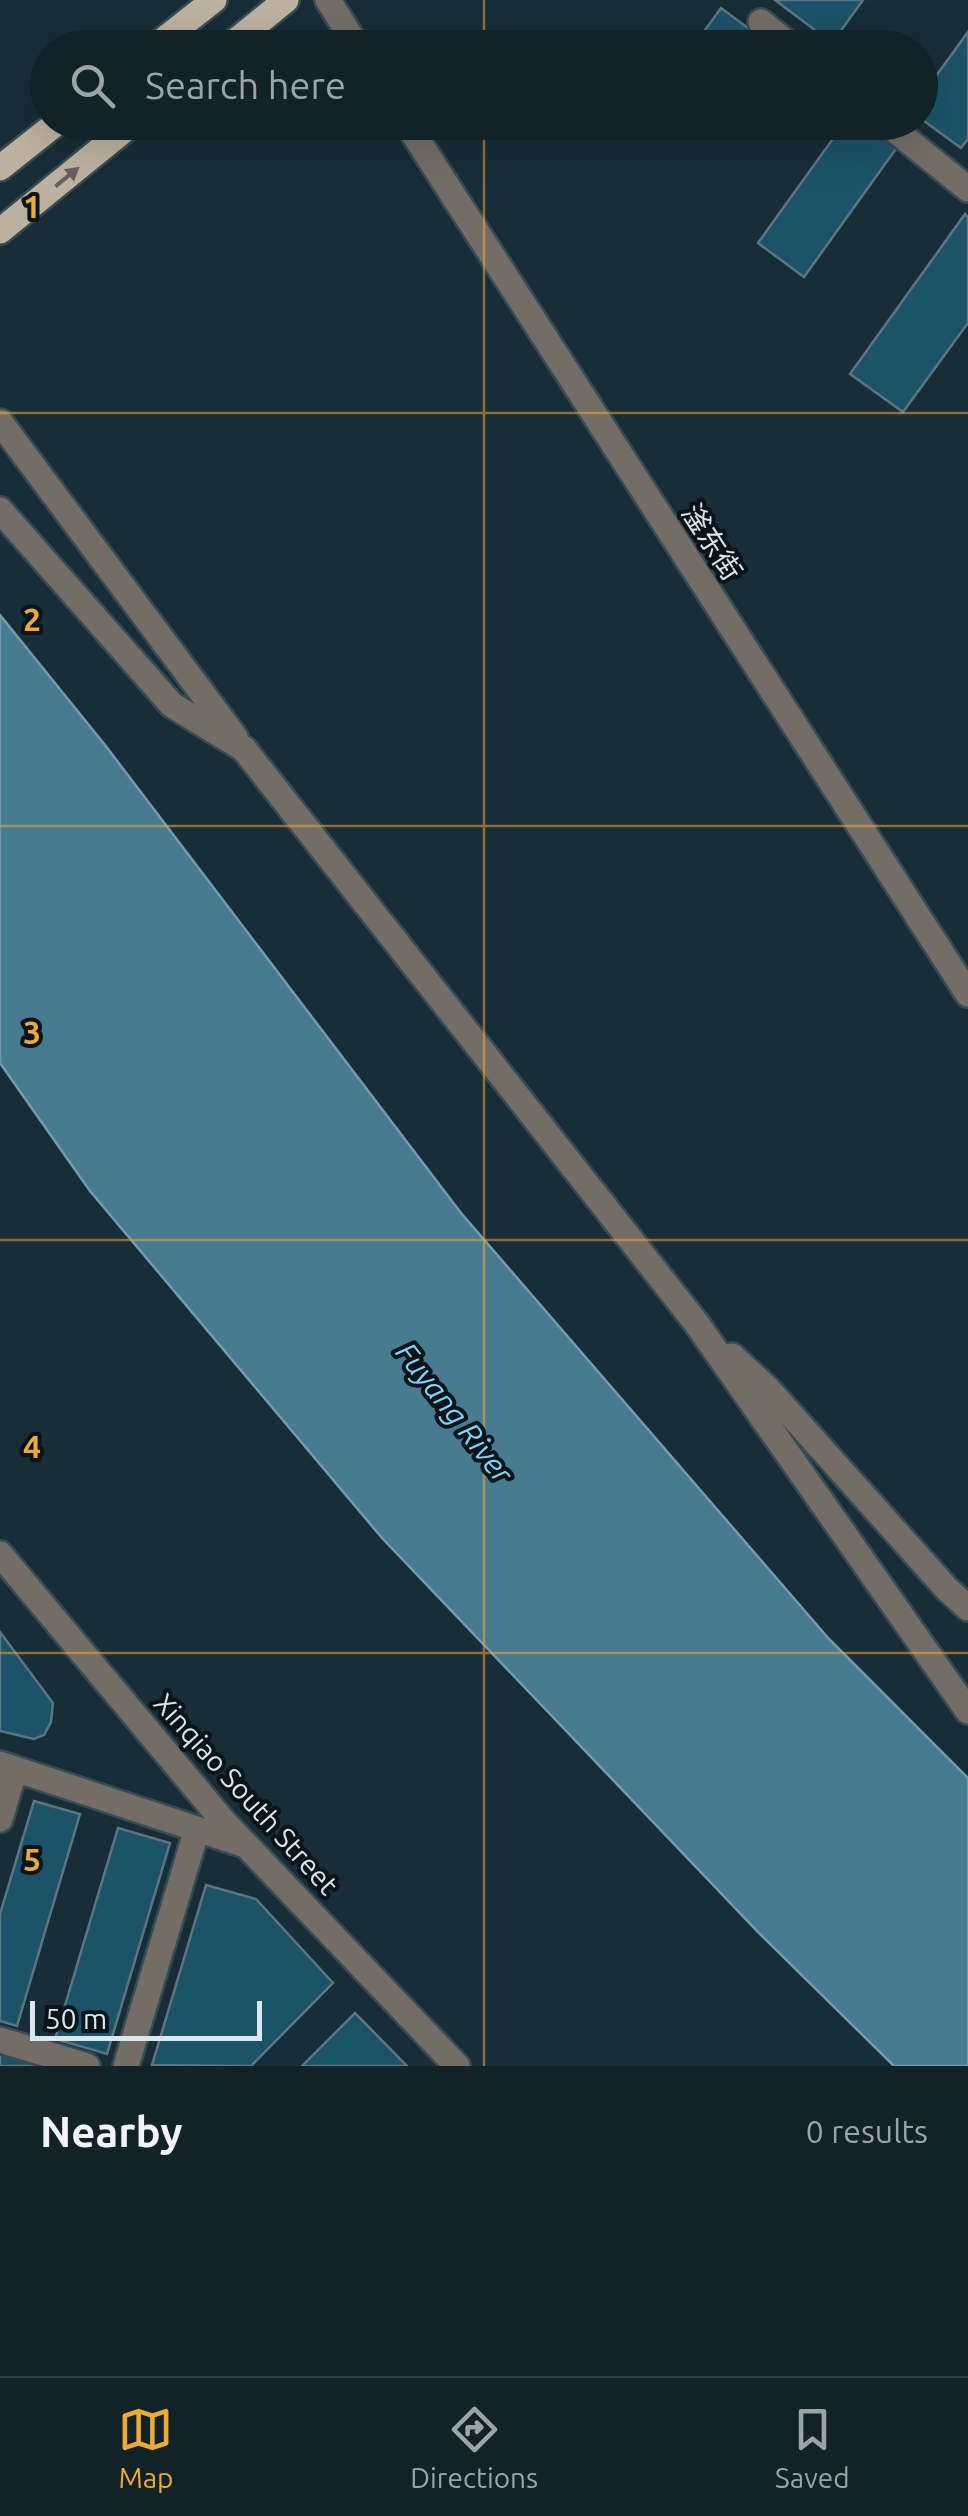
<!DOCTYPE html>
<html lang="en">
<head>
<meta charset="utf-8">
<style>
  :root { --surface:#112229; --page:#1e2f35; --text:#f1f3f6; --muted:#9ca4a8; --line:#303f46; --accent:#ebaa39 }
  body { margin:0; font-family:Ubuntu,"Noto Sans SC",sans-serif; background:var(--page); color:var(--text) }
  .scale { position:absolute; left:30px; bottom:25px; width:232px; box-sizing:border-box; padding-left:10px; border:5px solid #dae7ed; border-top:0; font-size:28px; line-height:35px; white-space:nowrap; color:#dae7ed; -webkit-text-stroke:8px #0b1418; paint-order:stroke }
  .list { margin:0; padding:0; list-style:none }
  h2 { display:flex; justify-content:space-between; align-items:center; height:130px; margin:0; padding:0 40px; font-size:42px }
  h2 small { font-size:32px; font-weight:400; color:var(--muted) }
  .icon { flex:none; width:55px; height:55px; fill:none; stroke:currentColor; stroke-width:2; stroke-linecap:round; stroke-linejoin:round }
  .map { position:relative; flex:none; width:968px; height:2066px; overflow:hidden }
  .search { position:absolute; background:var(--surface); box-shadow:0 10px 40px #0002; left:30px; right:30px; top:30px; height:110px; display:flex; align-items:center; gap:25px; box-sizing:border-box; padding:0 35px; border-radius:55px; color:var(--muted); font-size:38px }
  .sheet { height:310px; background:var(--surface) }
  nav { display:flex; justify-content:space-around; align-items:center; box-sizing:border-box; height:140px; border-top:2px solid var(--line); background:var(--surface); font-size:28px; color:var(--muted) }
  nav a { display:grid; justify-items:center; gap:5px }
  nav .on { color:var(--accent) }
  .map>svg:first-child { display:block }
  .water { fill:#467b91; stroke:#729bad; stroke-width:2.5 }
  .building { fill:#1c5368; stroke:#5d7580; stroke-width:2.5 }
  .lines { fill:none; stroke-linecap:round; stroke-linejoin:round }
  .minor-casing { stroke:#364b54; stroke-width:30 }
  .major-casing { stroke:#364b54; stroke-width:30 }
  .minor { stroke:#736d65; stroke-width:25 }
  .major { stroke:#bdb19f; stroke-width:25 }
  .oneway { fill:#64625c }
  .grid { fill:none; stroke:#ebaa39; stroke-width:2.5; stroke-opacity:0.55 }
  .labels { text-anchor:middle; stroke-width:8; stroke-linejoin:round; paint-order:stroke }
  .street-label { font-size:28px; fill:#dae7ed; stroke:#0b1418 }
  .water-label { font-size:30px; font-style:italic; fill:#81d5f9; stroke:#0b1418 }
  .grid-label { font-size:32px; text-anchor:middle; font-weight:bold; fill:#ebaa39; stroke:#0b1418; stroke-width:8; stroke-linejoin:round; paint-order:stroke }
</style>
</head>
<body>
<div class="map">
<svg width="968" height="2066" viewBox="0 0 968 2066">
  <rect width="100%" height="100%" fill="#172d37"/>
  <path class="water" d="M0 615 105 745 461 1213 829 1639 968 1778V2066H894L759 1933 382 1538 90 1191 0 1063Z"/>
  <path class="building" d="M775 0H863L832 43Z
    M721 8 763 39 758 48H692Z
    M968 32V139L961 148 920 118V98Z
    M845 122H865L898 146 804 277 758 243Z
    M965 214 968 217V323L903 412 850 374Z
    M0 1632 53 1703 51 1722 44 1735 34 1739 0 1731Z
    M34 1801 80 1814 17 2026 0 2021V1914Z
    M118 1828 170 1843 107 2054 55 2039Z
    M206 1885 256 1899 333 1983 251 2066 152 2065Z
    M355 2013 407 2066H302Z
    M0 2047 70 2066H0Z"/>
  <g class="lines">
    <defs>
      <path id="minor" d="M328 0 358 48
        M761 22 793 48
        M406 122 968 994
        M885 122 968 189
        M0 422 235 737
        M0 510 172 705 244 749 697 1324 968 1711
        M732 1356 768 1389 947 1589 968 1608
        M0 1554 224 1822 457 2066
        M0 1764 242 1844
        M0 1819 15 1769
        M0 2040 87 2066
        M126 2066 197 1829"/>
      <path id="major" d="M153 48 214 0
        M227 48 286 0
        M0 168 58 122
        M0 231 134 122"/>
    </defs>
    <use href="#minor" class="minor-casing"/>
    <use href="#major" class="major-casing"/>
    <use href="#minor" class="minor"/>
    <use href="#major" class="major"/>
  </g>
  <defs><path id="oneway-solid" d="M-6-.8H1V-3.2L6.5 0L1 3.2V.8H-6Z" transform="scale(2.5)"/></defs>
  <use class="oneway" href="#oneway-solid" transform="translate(67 177) rotate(-39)"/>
  <path class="grid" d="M484 0V48M484 122V2066M0 413H968M0 826H968M0 1240H968M0 1653H968"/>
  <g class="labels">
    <g class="street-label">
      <text transform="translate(712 542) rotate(57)" y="10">滏东街</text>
      <text transform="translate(246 1794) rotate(48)" y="10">Xinqiao South Street</text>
    </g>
    <g class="water-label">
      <text transform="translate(454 1413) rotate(52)" y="10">Fuyang River</text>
    </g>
  </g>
  <g class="grid-label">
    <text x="32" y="218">1</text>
    <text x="32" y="631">2</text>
    <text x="32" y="1044">3</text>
    <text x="32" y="1458">4</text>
    <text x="32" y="1871">5</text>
  </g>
</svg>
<div class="scale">50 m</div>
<div class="search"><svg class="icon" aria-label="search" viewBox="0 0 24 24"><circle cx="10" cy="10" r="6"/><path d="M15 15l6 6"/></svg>Search here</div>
</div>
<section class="sheet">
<h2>Nearby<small>0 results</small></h2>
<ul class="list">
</ul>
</section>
<nav>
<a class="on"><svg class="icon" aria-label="map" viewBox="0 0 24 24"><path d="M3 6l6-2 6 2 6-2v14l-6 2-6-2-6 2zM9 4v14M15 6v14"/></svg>Map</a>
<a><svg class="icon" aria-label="directions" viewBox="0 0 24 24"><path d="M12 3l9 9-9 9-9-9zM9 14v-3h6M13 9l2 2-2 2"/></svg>Directions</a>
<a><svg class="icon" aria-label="saved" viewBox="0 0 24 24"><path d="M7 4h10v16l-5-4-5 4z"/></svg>Saved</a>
</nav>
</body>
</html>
